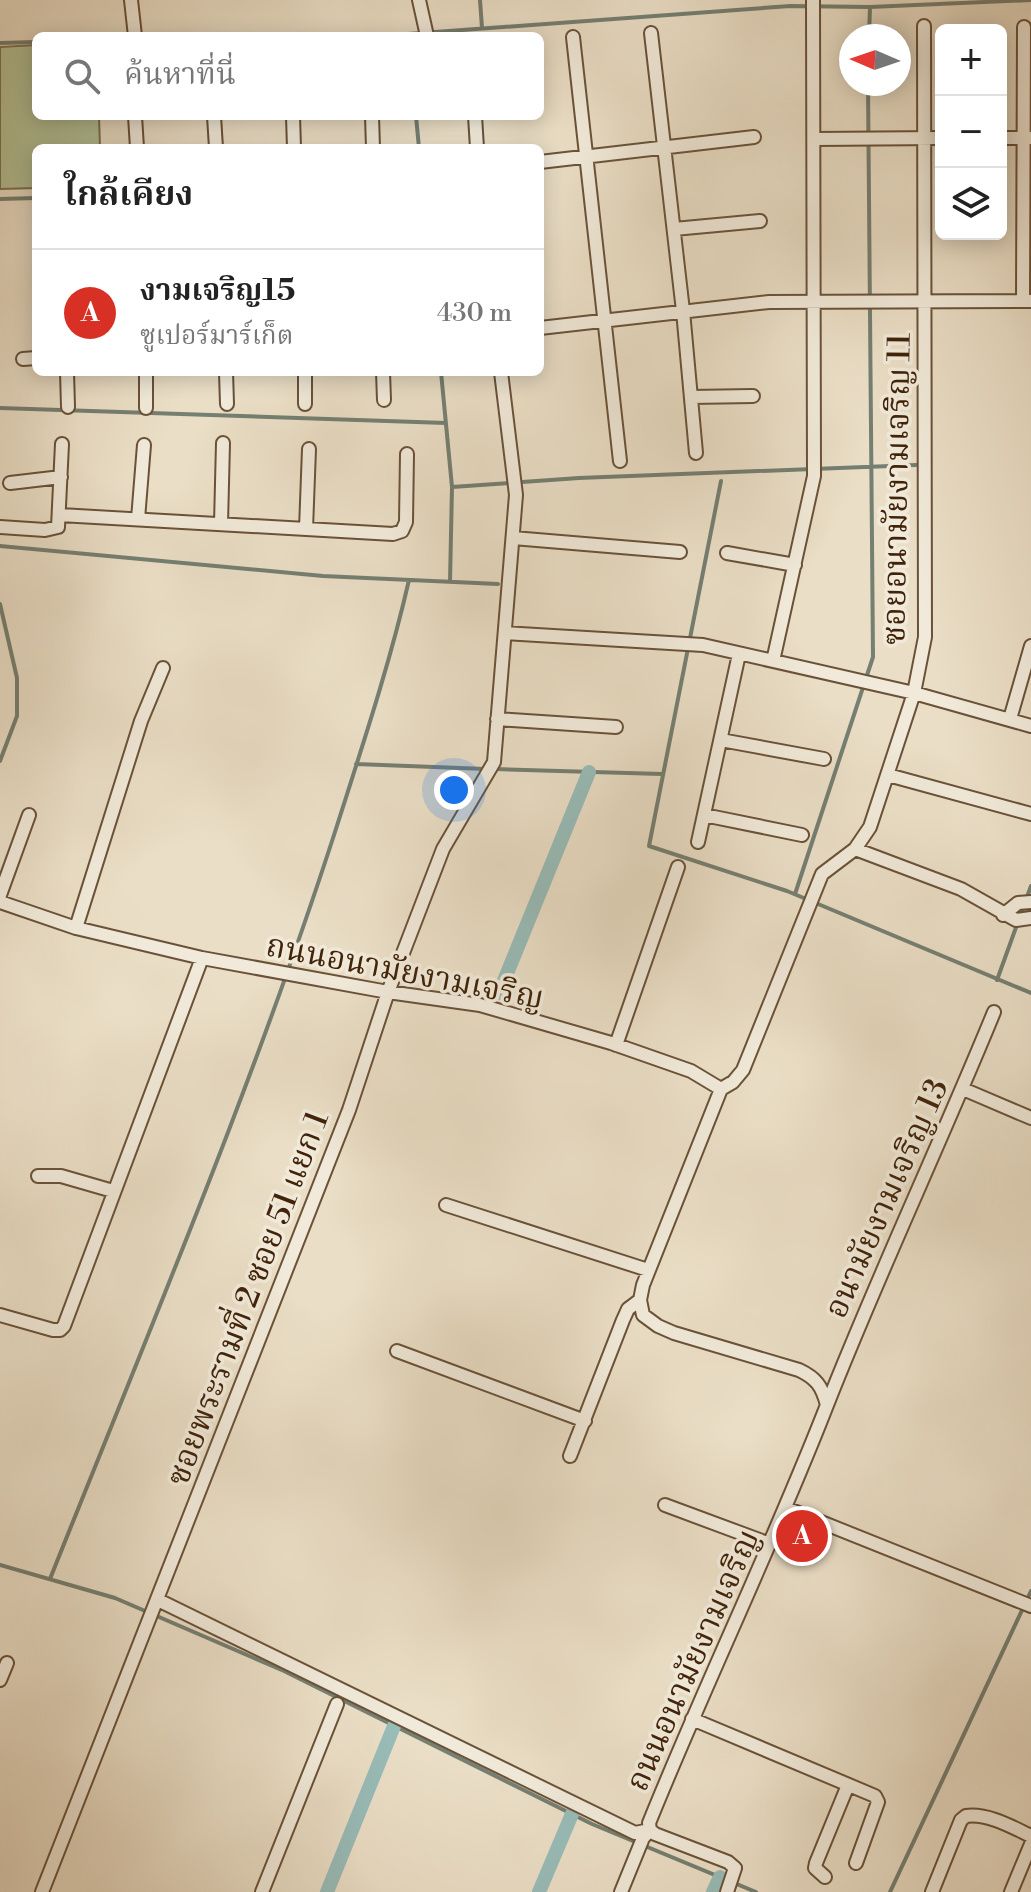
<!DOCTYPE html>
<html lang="th">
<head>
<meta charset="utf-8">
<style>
  :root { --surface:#fff; --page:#f2f2f2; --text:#222; --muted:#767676; --line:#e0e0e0; --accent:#d93025 }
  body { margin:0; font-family:"Libre Bodoni","Noto Serif Thai",serif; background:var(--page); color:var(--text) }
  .controls { position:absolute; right:24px; top:24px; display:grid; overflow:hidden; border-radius:12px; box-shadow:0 4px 20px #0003 }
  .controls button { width:72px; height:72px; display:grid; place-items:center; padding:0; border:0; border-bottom:2px solid var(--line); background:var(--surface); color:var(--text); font:40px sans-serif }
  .compass { position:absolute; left:839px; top:24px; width:72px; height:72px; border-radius:50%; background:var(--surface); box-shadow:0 4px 20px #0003; rotate:272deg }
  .you { position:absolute; left:454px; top:790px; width:28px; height:28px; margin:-20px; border:6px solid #fff; border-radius:50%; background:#1a73e8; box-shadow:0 0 0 12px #1a73e833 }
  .badge { display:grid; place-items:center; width:52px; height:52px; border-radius:50%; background:var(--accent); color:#fff; font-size:26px; font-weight:700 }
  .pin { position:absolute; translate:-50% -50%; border:4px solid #fff; box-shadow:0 2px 8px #0006 }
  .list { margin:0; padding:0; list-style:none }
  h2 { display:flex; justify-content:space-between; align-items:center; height:104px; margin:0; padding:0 32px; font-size:34px }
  h2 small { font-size:26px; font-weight:400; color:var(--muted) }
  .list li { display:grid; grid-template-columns:52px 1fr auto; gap:24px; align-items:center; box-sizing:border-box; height:128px; padding:0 32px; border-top:2px solid var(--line) }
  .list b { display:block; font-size:30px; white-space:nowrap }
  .list p { margin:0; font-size:26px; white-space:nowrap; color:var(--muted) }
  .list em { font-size:26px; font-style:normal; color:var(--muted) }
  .icon { flex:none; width:44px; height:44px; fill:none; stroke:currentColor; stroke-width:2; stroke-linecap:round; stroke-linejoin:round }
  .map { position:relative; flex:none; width:1031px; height:1892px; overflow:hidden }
  .search { position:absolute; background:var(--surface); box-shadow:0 4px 20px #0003; left:32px; top:32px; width:512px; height:88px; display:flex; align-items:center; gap:20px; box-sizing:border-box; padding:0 28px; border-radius:12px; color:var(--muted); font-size:30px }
  .panel { position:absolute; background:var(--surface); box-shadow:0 4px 20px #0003; left:32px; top:144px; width:512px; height:232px; border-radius:12px }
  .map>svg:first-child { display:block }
  .green { fill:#b4c298; stroke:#7a7250; stroke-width:2 }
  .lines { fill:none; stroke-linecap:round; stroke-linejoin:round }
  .stream { stroke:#757f72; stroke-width:4 }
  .canal { stroke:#98bcb8; stroke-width:14 }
  .minor-casing { stroke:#6a5238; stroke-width:16 }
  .minor { stroke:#f1eada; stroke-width:12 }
  .labels { text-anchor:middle; stroke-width:7; stroke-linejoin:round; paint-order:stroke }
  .street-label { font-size:32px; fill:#402309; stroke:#f1eada }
</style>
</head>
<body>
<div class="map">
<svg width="1031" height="1892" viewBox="0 0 1031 1892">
  <rect width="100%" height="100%" fill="#eadec6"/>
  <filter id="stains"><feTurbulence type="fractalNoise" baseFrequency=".0025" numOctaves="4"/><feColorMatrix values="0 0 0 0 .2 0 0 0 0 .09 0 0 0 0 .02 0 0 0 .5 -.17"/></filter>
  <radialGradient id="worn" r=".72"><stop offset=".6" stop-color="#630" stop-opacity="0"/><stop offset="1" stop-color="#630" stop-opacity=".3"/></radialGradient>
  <path class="green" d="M36 45V116H99L100 148H36V188L0 189V47Z"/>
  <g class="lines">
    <path class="stream" d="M480 0 482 28
      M261 36 408 34 790 6 870 7 1031 0
      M869 36 870 7
      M0 43 36 42
      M416 116 419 148
      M0 199 36 198
      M441 372 452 487 450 582
      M0 408 446 423
      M721 481 649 846 787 891 1031 993
      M452 487 579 478 916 465
      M0 546 323 576 498 584
      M0 604 17 678V716L0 761
      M356 764 486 769
      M495 769 662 774
      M795 894 873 657 868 84
      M997 980 1031 886
      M0 1565 115 1598 284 1671 592 1824 756 1892
      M50 1579C148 1333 252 1088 334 835 361 750 389 667 409 580
      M890 1892 1031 1591"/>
    <path class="canal" d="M499 993 589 772
      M327 1892 394 1726
      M539 1892 572 1814
      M713 1892 720 1877"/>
    <defs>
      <path id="minor" d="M131 0 135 36
        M419 0 427 36
        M651 33 683 311 696 453
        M573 37 620 461
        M135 116 137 148
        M214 116 216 148
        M293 116 294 148
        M372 116 373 148
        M475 116 477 148
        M1001 138H1030
        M815 139 941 138
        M540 162 754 137
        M674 229 760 221
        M1023 301 1024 27
        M540 328 769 302 1031 301
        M23 359 36 358
        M67 372 68 407
        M226 372 227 404
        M305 372V404
        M383 372 384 400
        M691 397 753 396
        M146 408V372
        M10 483 61 477
        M60 515 393 534 402 531 406 522 407 454
        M138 519 144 445
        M221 524 223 443
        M0 527 45 530 58 527 62 444
        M306 529 309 449
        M513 538 680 552
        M727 553 795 565
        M505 633 703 645 914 693 1031 726
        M773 661 814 476 813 0
        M497 719 616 727
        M1010 719 1031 646
        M721 740 824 759
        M888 775 1031 814
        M704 815 802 835
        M698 842 739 654
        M855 849 961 889 1016 920 1031 918
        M0 895 29 815
        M0 902 76 928 202 958 388 992 480 1005 611 1043 691 1071 721 1089 643 1285 640 1300 643 1315 658 1326 674 1333 799 1370C816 1378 822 1386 827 1405 772 1546 706 1682 649 1823L650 1830 655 1834 728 1862 735 1868 727 1892
        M1003 915 1018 903 1031 902
        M76 928 141 721 163 668
        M616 1045 678 867
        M721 1089 733 1082 743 1070 822 874 855 849 870 827 914 693 925 637 924 26
        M963 1089 1031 1118
        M38 1176H61L113 1191
        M446 1205 648 1270
        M0 1315 53 1330H60L64 1326 202 958
        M397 1351 585 1421
        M827 1405C879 1273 940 1144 994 1012
        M570 1456 623 1320 628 1309 640 1300
        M665 1505 770 1544
        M786 1508 1031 1606
        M158 1600 635 1833 650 1830
        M0 1680 7 1663
        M692 1719 875 1796 878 1802 856 1863
        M825 1877 815 1868 816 1863 848 1785
        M42 1892 349 1110 388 992 443 849 494 762 516 495 501 372
        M262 1892 337 1704
        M621 1892 643 1838 650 1830
        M932 1892 961 1820 966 1816C988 1813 1012 1827 1031 1836
        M1011 1892 1031 1844"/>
    </defs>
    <use href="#minor" class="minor-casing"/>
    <use href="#minor" class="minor"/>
  </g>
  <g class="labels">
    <g class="street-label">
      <text transform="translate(896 489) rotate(-89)" y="11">ซอยอนามัยงามเจริญ 11</text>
      <text transform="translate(405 971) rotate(11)" y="11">ถนนอนามัยงามเจริญ</text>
      <text transform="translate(886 1198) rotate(-66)" y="11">อนามัยงามเจริญ 13</text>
      <text transform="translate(247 1298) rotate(-69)" y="11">ซอยพระรามที่ 2 ซอย 51 แยก 1</text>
      <text transform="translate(692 1660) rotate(-66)" y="11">ถนนอนามัยงามเจริญ</text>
    </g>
  </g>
  <rect width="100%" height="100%" filter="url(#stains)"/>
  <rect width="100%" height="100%" fill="url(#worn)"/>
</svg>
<div class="controls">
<button>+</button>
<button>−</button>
<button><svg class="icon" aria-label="layers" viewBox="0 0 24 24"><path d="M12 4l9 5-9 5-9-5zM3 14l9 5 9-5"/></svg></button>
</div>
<svg class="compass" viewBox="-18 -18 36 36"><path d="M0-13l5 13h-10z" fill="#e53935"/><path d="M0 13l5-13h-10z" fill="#767676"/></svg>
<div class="you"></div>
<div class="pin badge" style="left:802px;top:1536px">A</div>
<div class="search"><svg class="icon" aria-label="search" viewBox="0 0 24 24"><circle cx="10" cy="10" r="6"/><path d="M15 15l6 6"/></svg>ค้นหาที่นี่</div>
<section class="panel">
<h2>ใกล้เคียง<small></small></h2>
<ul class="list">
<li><span class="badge">A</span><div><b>งามเจริญ15</b><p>ซูเปอร์มาร์เก็ต</p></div><em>430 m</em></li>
</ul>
</section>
</div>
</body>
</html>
